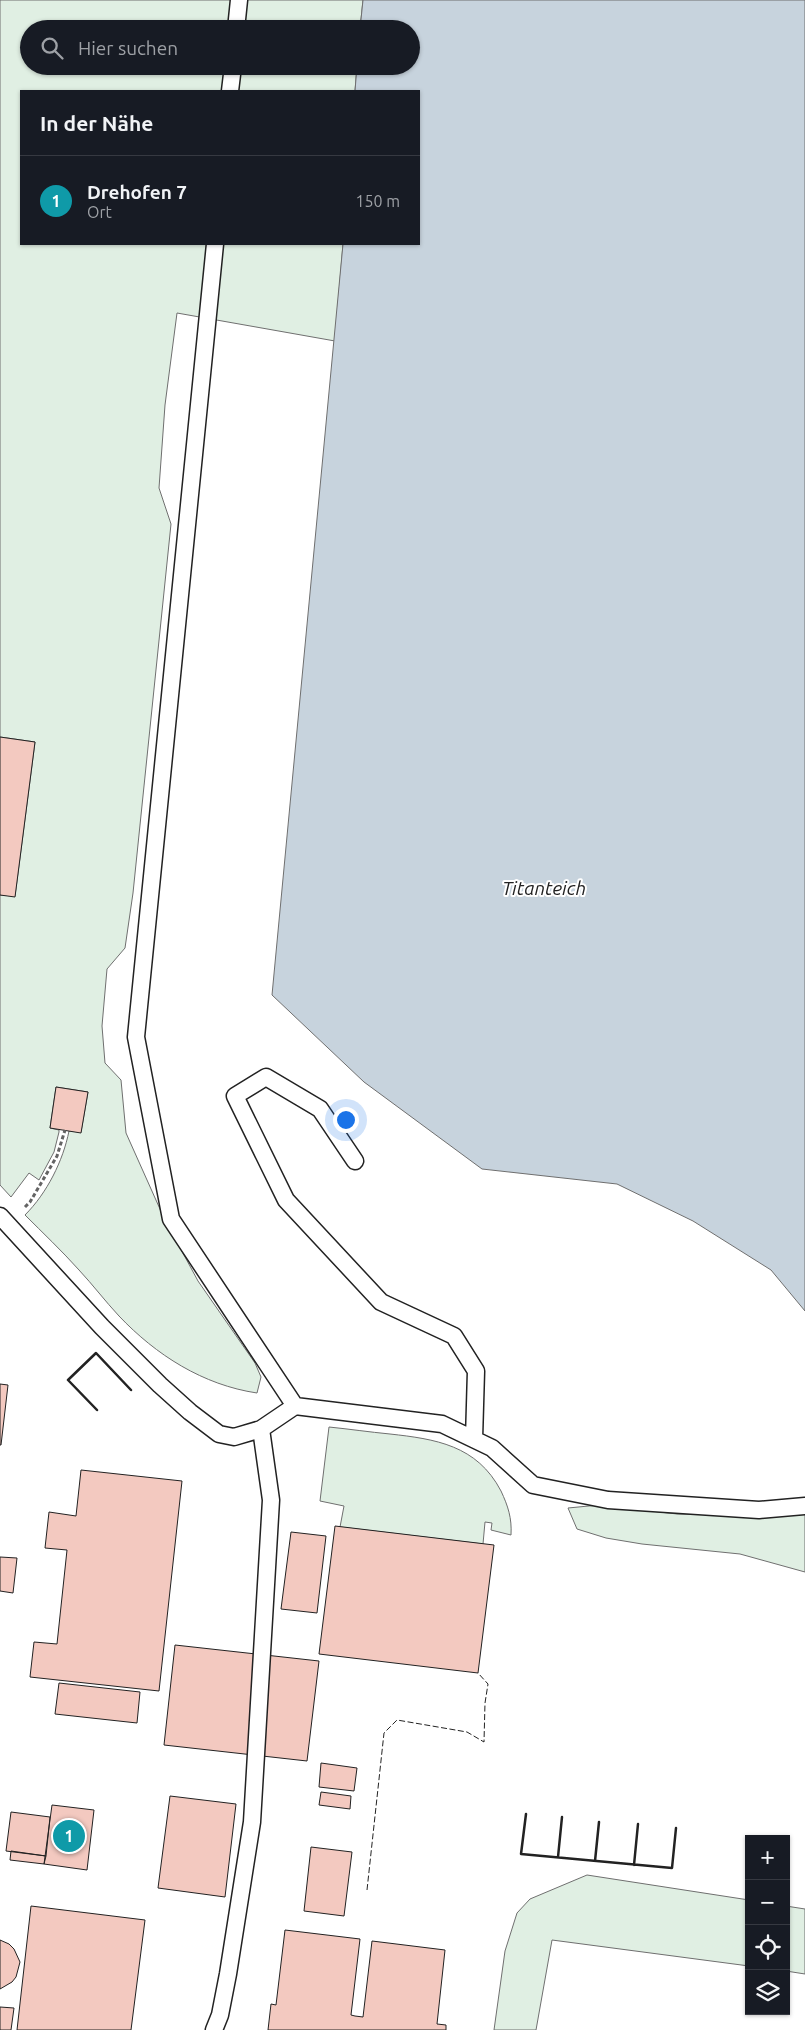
<!DOCTYPE html>
<html lang="de">
<head>
<meta charset="utf-8">
<style>
  :root { --surface:#171b24; --page:#242831; --text:#f1f3f6; --muted:#9ea1a6; --line:#363941; --accent:#c62828 }
  body { margin:0; font-family:Ubuntu,sans-serif; background:var(--page); color:var(--text) }
  .controls { position:absolute; right:15px; bottom:15px; display:grid; overflow:hidden; border-radius:0px; box-shadow:0 1px 4px #0004 }
  .controls button { width:45px; height:45px; display:grid; place-items:center; padding:0; border:0; border-bottom:1px solid var(--line); background:var(--surface); color:var(--text); font:25px sans-serif }
  .you { position:absolute; left:345px; top:1119px; width:18px; height:18px; margin:-12px; border:4px solid #fff; border-radius:50%; background:#1a73e8; box-shadow:0 0 0 8px #1a73e833 }
  .badge { display:grid; place-items:center; width:32px; height:32px; border-radius:50%; background:var(--accent); color:#fff; font-size:16px; font-weight:700 }
  .pin { position:absolute; translate:-50% -50%; border:2px solid #fff; box-shadow:0 1px 5px #0006 }
  .list { margin:0; padding:0; list-style:none }
  h2 { display:flex; justify-content:space-between; align-items:center; height:65px; margin:0; padding:0 20px; font-size:21px }
  h2 small { font-size:16px; font-weight:400; color:var(--muted) }
  .list li { display:grid; grid-template-columns:32px 1fr auto; gap:15px; align-items:center; box-sizing:border-box; height:90px; padding:0 20px; border-top:1px solid var(--line) }
  .list b { display:block; font-size:19px; white-space:nowrap }
  .list p { margin:0; font-size:16px; white-space:nowrap; color:var(--muted) }
  .list em { font-size:16px; font-style:normal; color:var(--muted) }
  .icon { flex:none; width:28px; height:28px; fill:none; stroke:currentColor; stroke-width:2; stroke-linecap:round; stroke-linejoin:round }
  .map { position:relative; flex:none; width:805px; height:2030px; overflow:hidden }
  .search { position:absolute; background:var(--surface); box-shadow:0 1px 4px #0004; left:20px; top:20px; width:400px; height:55px; display:flex; align-items:center; gap:12px; box-sizing:border-box; padding:0 18px; border-radius:28px; color:var(--muted); font-size:19px }
  .panel { position:absolute; background:var(--surface); box-shadow:0 1px 4px #0004; left:20px; top:90px; width:400px; height:155px; border-radius:0px }
  .map>svg:first-child { display:block }
  .green { fill:#e0efe3; stroke:#6f6f6f }
  .water { fill:#c7d3dd; stroke:#6f6f6f }
  .building { fill:#f3c9c0; stroke:#222 }
  .lines { fill:none; stroke-linecap:round; stroke-linejoin:round }
  .service-casing { stroke:#222; stroke-width:19 }
  .path { stroke:#646464; stroke-width:3; stroke-dasharray:4 2.5; stroke-linecap:butt }
  .service { stroke:#fff; stroke-width:16 }
  .fence { stroke:#222; stroke-width:1; stroke-dasharray:6 2.5; stroke-linecap:butt }
  .wall { stroke:#222; stroke-width:2.5 }
  .labels { text-anchor:middle; stroke-width:4; stroke-linejoin:round; paint-order:stroke }
  .water-label { font-size:19px; font-style:italic; fill:#222; stroke:#fff }
</style>
</head>
<body>
<div class="map">
<svg width="805" height="2030" viewBox="0 0 805 2030">
  <rect width="100%" height="100%" fill="#fff"/>
  <path class="green" d="M0 0H363L360 29H29V66H357L355 91H21V244H343L335 341 177 313 165 405 159 488 171 524 133 893 125 948 107 969 102 1026 105 1063 121 1080 126 1133 164 1218 198 1281 255 1363 261 1377 257 1393C203 1385 156 1355 119 1316 105 1301 93 1285 79 1270 62 1251 43 1233 25 1215 47 1193 63 1161 69 1131L81 1132 88 1092 56 1087 50 1128 59 1130V1132L54 1152 39 1180 29 1173 11 1197 0 1185V895L15 896 35 742 0 737Z
    M329 1427C349 1429 369 1432 390 1434 435 1439 477 1445 501 1491 508 1506 512 1518 511 1535L491 1530 492 1523 485 1522 483 1544 340 1527 344 1506 320 1501Z
    M599 1505 677 1514 750 1515 805 1513V1572L740 1554 642 1544 606 1538 577 1529 568 1508Z
    M587 1875 749 1900V1966L552 1940 536 2030H494L505 1951 517 1913 530 1899Z
    M786 1906 805 1909V1974L786 1971Z"/>
  <path class="water" d="M363 0H805V1311L771 1270 693 1221 617 1184 482 1169 364 1082 272 995 343 244H419V91H355L357 66H411V29H360Z"/>
  <path class="building" d="M0 737 35 742 15 897 0 895Z
    M56 1087 88 1092 81 1133 50 1128Z
    M0 1384 8 1385 1 1445H0Z
    M81 1470 182 1481 159 1691 30 1677 34 1642 57 1644 67 1550 45 1548 49 1512 76 1516Z
    M335 1526 494 1545 478 1673 319 1654Z
    M291 1532 326 1536 317 1613 281 1609Z
    M0 1557 17 1558 13 1593 0 1591Z
    M175 1645 319 1661 307 1761 164 1745Z
    M59 1683 140 1692 137 1723 55 1714Z
    M321 1763 357 1768 354 1791 319 1787Z
    M321 1792 351 1796 350 1809 319 1805Z
    M170 1796 236 1804 225 1897 158 1888Z
    M52 1805 94 1810 87 1870 44 1864Z
    M11 1812 50 1817 46 1856 6 1851Z
    M311 1847 352 1852 344 1916 304 1911Z
    M11 1851 46 1856 44 1864 10 1860Z
    M31 1906 145 1920 131 2030H17Z
    M285 1930 360 1939 351 2015 355 2016 363 2017 372 1941 445 1950 437 2024 446 2025V2030H268L271 2004 276 2005Z
    M0 1940 9 1944 14 1949 20 1962 16 1977 12 1982 0 1989Z
    M0 2007 14 2008 11 2030H0Z"/>
  <g class="lines">
    <defs>
      <path id="service" d="M236 29 239 0
        M230 91 233 66
        M215 244 136 1037 171 1219 295 1406 442 1424 492 1448 533 1485 608 1500 759 1510 805 1506
        M355 1161 320 1109 266 1077 235 1096 286 1200 381 1302 454 1336 476 1371 474 1439
        M0 1216 102 1327 160 1385 190 1412 219 1434 234 1437 261 1429 295 1406
        M214 2030 220 2015 228 1974 252 1822 271 1500 261 1429"/>
    </defs>
    <use href="#service" class="service-casing"/>
    <path class="path" d="M25 1207 30 1202 57 1156 65 1130"/>
    <use href="#service" class="service"/>
    <path class="fence" d="M367 1890 384 1733 397 1720 467 1732 484 1742 485 1703 488 1684 478 1673"/>
    <path class="wall" d="M97 1410 68 1380 96 1353 131 1390
      M526 1814 521 1854 672 1868 676 1828
      M558 1857 562 1817
      M595 1861 599 1822
      M634 1865 638 1824"/>
  </g>
  <g class="labels">
    <g class="water-label">
      <text x="544" y="895">Titanteich</text>
    </g>
  </g>
</svg>
<div class="controls">
<button>+</button>
<button>−</button>
<button><svg class="icon" aria-label="locate" viewBox="0 0 24 24"><circle cx="12" cy="12" r="6"/><path d="M12 2v4M12 18v4M2 12h4M18 12h4"/></svg></button>
<button><svg class="icon" aria-label="layers" viewBox="0 0 24 24"><path d="M12 4l9 5-9 5-9-5zM3 14l9 5 9-5"/></svg></button>
</div>
<div class="you"></div>
<div class="pin badge" style="left:69px;top:1836px;background:#0f9aa8">1</div>
<div class="search"><svg class="icon" aria-label="search" viewBox="0 0 24 24"><circle cx="10" cy="10" r="6"/><path d="M15 15l6 6"/></svg>Hier suchen</div>
<section class="panel">
<h2>In der Nähe<small></small></h2>
<ul class="list">
<li><span class="badge" style="background:#0f9aa8">1</span><div><b>Drehofen 7</b><p>Ort</p></div><em>150 m</em></li>
</ul>
</section>
</div>
</body>
</html>
